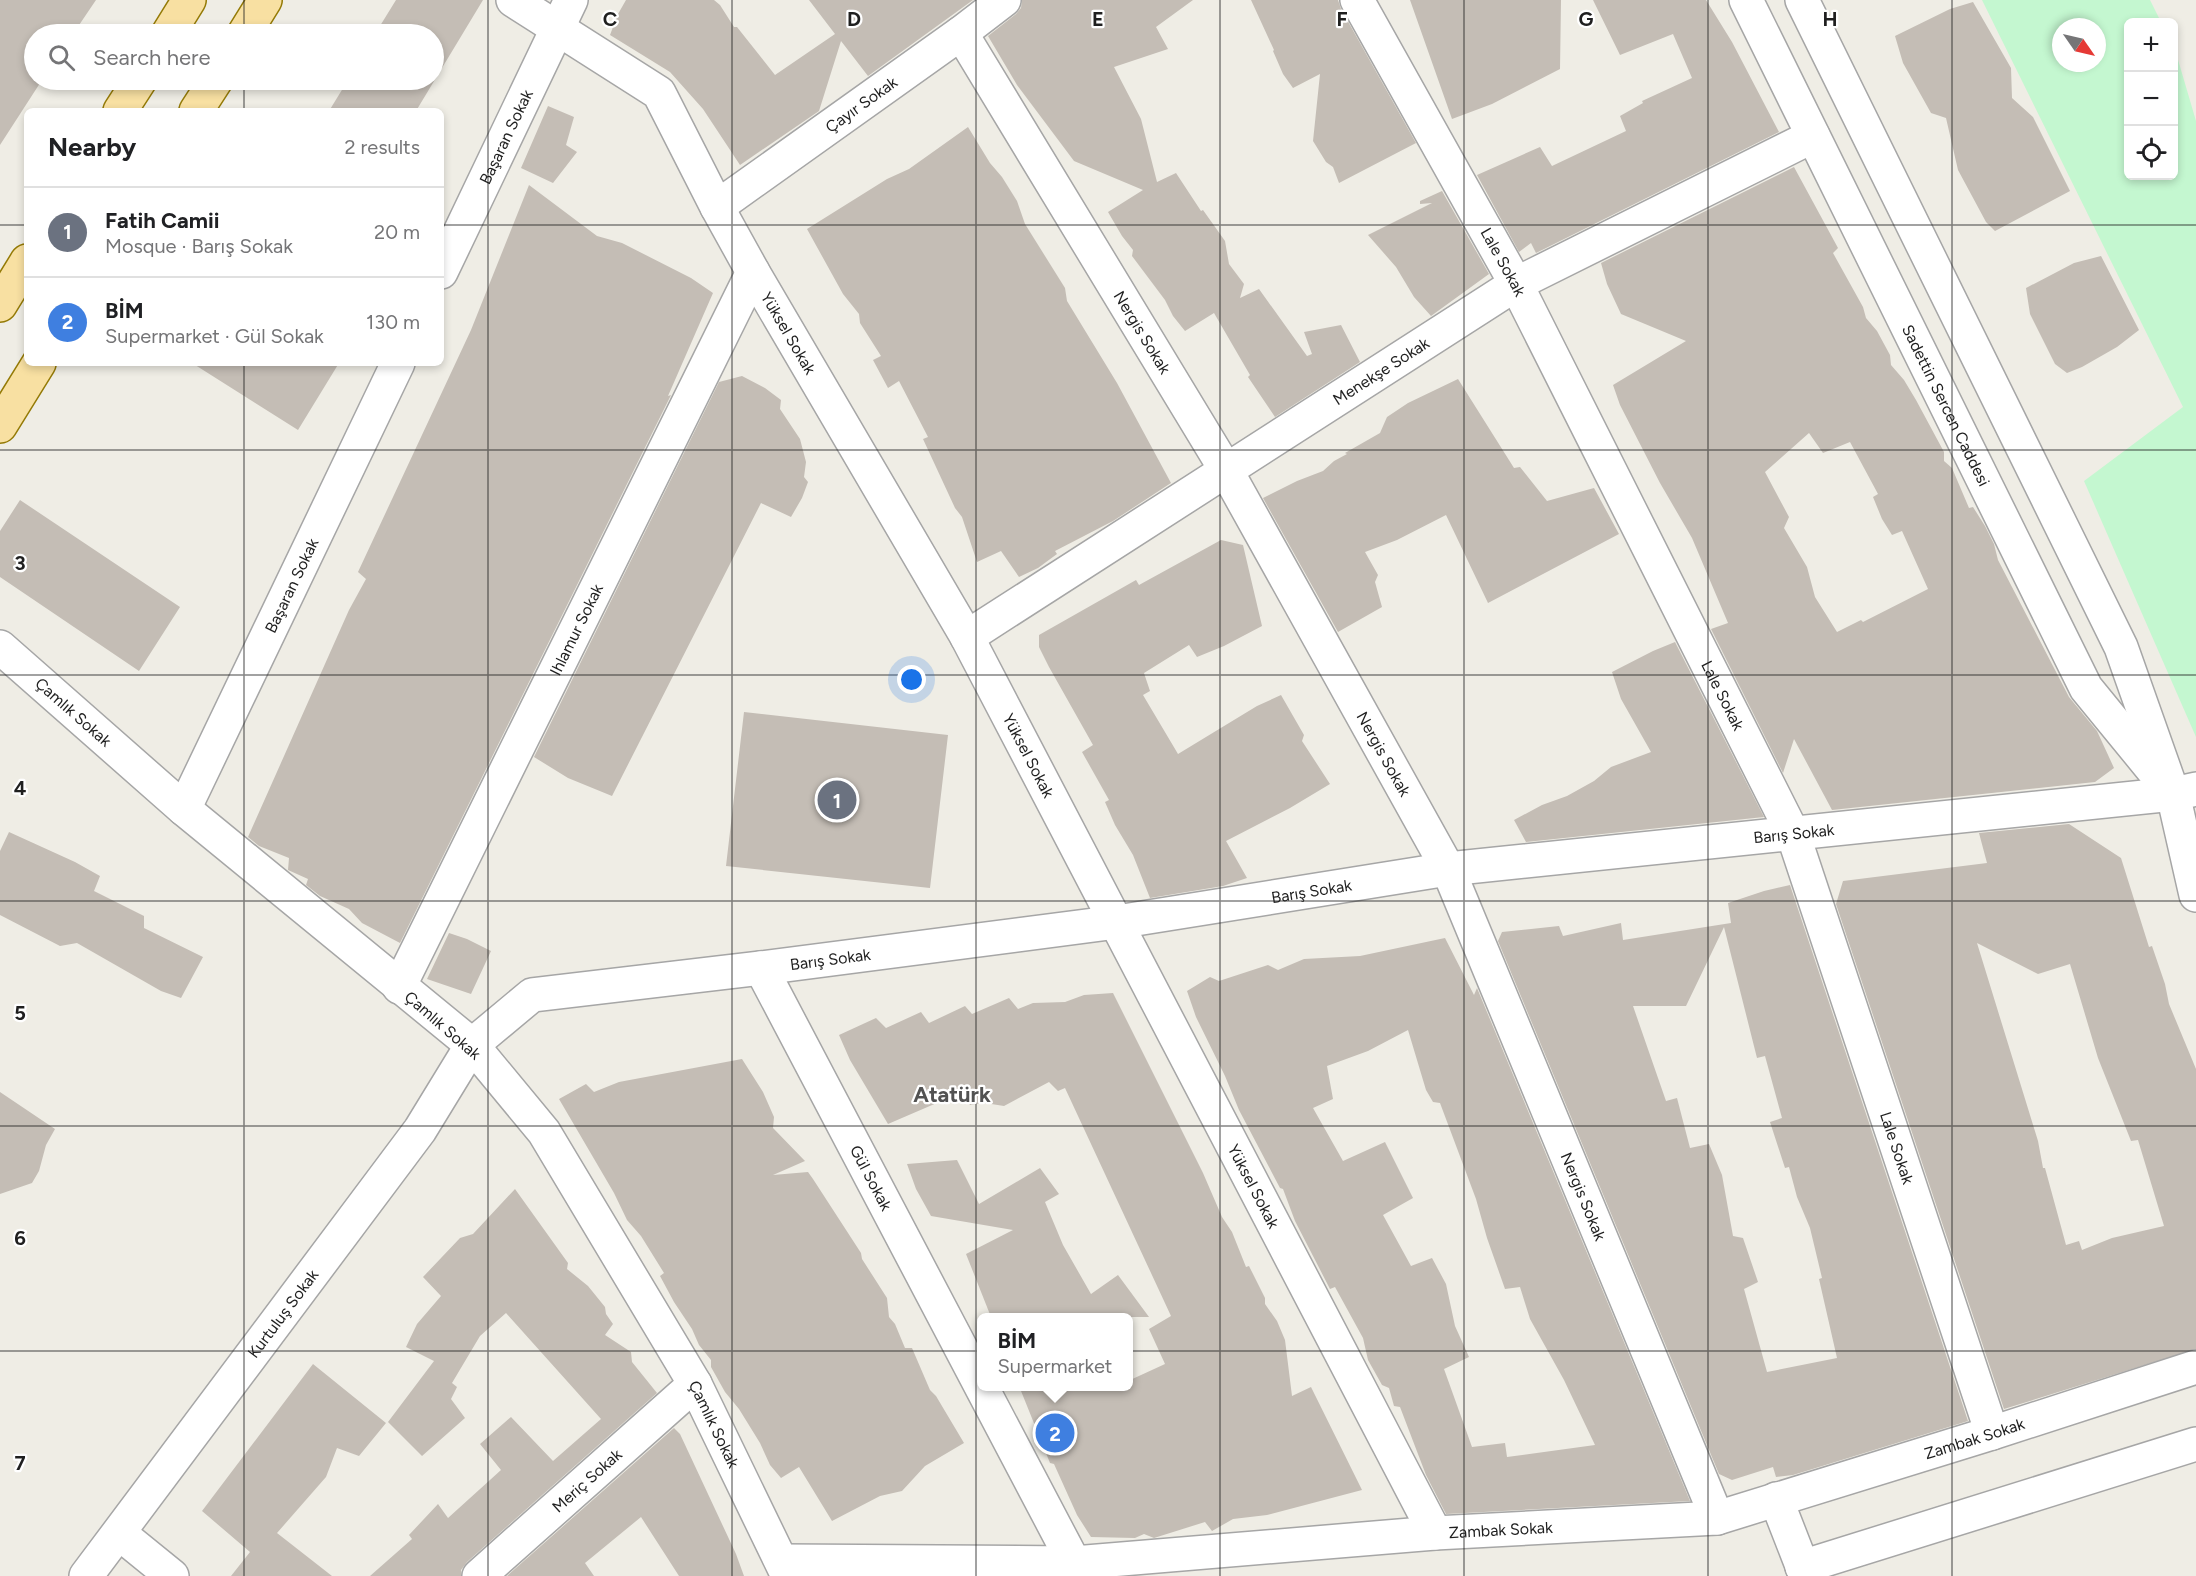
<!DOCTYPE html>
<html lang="en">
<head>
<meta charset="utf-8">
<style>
  :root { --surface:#fff; --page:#f6f6f6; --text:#202124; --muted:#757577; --line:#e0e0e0; --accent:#c62408 }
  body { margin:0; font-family:Figtree,sans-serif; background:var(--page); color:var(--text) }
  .controls { position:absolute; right:18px; top:18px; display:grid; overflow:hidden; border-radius:9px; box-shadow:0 3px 9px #0003 }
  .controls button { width:54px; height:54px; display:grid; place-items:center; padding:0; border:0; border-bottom:2px solid var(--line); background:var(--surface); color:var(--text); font:30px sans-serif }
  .compass { position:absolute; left:2052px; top:18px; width:54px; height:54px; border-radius:50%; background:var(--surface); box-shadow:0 3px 9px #0003; rotate:124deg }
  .you { position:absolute; left:912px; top:680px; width:21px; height:21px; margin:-15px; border:4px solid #fff; border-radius:50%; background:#1a73e8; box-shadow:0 0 0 9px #1a73e833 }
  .badge { display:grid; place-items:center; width:39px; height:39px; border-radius:50%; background:var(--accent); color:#fff; font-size:20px; font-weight:700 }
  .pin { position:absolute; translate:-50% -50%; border:3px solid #fff; box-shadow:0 2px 6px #0006 }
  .popup { position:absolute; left:977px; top:1313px; width:156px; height:78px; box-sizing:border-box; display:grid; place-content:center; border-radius:9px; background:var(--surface); filter:drop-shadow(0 2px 4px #0005); font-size:20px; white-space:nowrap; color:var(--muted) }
  .popup b { font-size:22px; color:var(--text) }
  .popup::after { content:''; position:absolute; left:50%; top:100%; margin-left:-12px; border:12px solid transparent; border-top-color:var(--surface) }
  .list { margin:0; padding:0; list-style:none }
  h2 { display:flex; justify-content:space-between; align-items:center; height:78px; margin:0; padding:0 24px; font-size:26px }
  h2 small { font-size:20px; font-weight:400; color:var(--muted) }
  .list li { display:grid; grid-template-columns:39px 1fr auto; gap:18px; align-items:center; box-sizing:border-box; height:90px; padding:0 24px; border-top:2px solid var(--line) }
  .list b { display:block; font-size:22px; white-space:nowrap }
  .list p { margin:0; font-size:20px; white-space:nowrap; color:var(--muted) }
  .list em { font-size:20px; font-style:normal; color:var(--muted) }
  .icon { flex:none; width:33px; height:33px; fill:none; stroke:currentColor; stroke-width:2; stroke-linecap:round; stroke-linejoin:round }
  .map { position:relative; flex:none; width:2196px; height:1576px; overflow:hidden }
  .search { position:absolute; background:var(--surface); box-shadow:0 3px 9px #0003; left:24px; top:24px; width:420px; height:66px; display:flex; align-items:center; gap:15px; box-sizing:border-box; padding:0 21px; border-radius:33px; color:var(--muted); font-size:22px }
  .panel { position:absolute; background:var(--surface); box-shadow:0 3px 9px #0003; left:24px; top:108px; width:420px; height:258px; border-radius:9px }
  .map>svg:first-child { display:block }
  .park { fill:#c4f7d0; fill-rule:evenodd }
  .building { fill:#c4bdb5; fill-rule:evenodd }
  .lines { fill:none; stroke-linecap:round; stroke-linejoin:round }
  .minor-casing { stroke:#a6a6a6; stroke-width:36 }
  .tertiary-casing { stroke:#a6a6a6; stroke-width:36 }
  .primary-casing { stroke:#947a06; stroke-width:36 }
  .minor { stroke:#fff; stroke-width:33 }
  .tertiary { stroke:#fff; stroke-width:33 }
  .primary { stroke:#f8e0a2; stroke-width:33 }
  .grid { fill:none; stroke:#1f1f1f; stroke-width:1.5; stroke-opacity:0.55 }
  .labels { text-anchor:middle; stroke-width:4.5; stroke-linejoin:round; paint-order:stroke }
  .street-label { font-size:16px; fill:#1f1f1f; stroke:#fff }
  .district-label { font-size:22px; font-weight:bold; fill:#525252; stroke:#fff }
  .grid-label { font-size:20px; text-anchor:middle; font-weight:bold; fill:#1f1f1f; stroke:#fff; stroke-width:4.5; stroke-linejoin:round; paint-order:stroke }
</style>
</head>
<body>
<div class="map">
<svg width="2196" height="1576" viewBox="0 0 2196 1576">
  <rect width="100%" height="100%" fill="#efede5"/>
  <path class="park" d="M1982 0H2150L2161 22H2128V176H2174V46L2196 121V737L2084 481 2183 407ZM2061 27H2097V63H2061Z"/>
  <path class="building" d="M0 0H96L73 34H34V80H42L0 145Z
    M396 0H483L416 111H329L348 80H434V34H375Z
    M626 0H714L720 5 734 27H737L775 75 835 34 809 0H973L868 76 841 41 819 111 740 165 703 109 670 72 610 35 618 14Z
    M1022 0H1193L1156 27 1168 49 1114 67 1141 119 1157 182 1176 173 1201 211 1203 210 1225 241 1229 264 1244 284 1240 298 1259 289 1307 356 1312 354 1304 332 1341 325 1360 362 1275 417 1248 377 1250 375 1214 313 1185 331 1173 316 1165 300 1132 256 1133 250 1122 236 1108 212 1143 190 1074 161 1017 85 988 36 1016 14 1021 8Z
    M1251 0H1338L1341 9 1416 143 1339 183 1333 167 1326 162 1313 141 1320 74 1293 88 1283 74 1273 51 1274 50Z
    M1410 0H1561L1560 69 1492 104 1452 119Z
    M1593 0H1706L1732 42 1779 132 1536 253 1531 243 1519 252 1477 175 1540 147 1552 166 1626 131 1620 116 1643 103 1642 101 1692 78 1673 34 1620 55Z
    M1973 2 2011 68 2012 98 2033 117 2070 191 1995 231 1986 222 1958 170 1946 118 1931 113 1903 63 1895 36 1950 9Z
    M548 106 574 117 566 145 577 152 553 183 521 168Z
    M968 127 990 163 1002 177 1017 201 1025 224 1065 288 1067 301 1117 383 1171 483 1113 521 1055 551 1057 554 1038 568 1019 577 1001 551 977 562 962 517 955 508 923 439 928 437 899 381 888 388 873 360 881 356 860 323 859 314 843 294 807 229 887 179 909 169Z
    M1794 167 1838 248 1833 253 1863 307 1866 318 1877 331 1890 355 1891 365 1904 380 1916 400 1944 452V461L1952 468 1969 508 1973 507 1985 526 1994 544 1998 560 2069 697 2097 731 2114 768 2095 782 1832 810 1794 739 1783 773 1711 629 1728 623 1692 538 1660 483 1620 405 1613 385 1686 341 1621 314 1607 284 1601 263ZM1809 433 1823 453 1850 442 1878 494 1873 497 1882 519 1892 535 1902 531 1928 589 1863 622 1861 620 1837 632 1815 597 1807 567 1784 528 1789 517 1765 472Z
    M529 185 597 236 622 243 691 278 713 293 668 396 671 395 400 943 362 923 349 909 320 896 306 885 308 879 288 870 289 858 259 846 248 837 349 610 366 579 358 572 471 330Z
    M1442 191 1489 274 1431 316 1414 297 1396 267 1368 235 1432 203 1420 204V201Z
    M2101 256 2139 330 2117 347 2082 367 2067 373 2055 364 2030 314 2026 288 2074 263Z
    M192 363H339L298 430Z
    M742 376 765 388 781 400 780 409 800 439 806 462 804 477 808 482 802 498 791 517 761 503 612 796 568 778 534 757 719 382Z
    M1458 379 1514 468 1520 467 1547 501 1594 488 1619 534 1488 603 1446 515 1397 540 1365 552 1378 575 1375 582 1382 607 1338 632 1263 498 1297 481 1323 471 1334 461 1347 454 1345 453 1380 433 1387 417 1408 403Z
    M20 500 180 607 139 671 0 577V531Z
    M1221 540 1243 545 1262 626 1224 646 1197 657 1189 645 1144 673 1150 691 1143 695 1178 754 1257 706 1281 695 1304 735 1302 741 1330 784 1290 808 1226 841 1247 878 1223 886 1150 898 1133 855 1115 825 1105 802 1109 800 1082 752 1093 745 1049 667 1039 647V635L1136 580 1139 585Z
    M1675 642 1764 817 1526 842 1514 820 1542 805 1567 796 1594 781 1611 767 1651 752 1621 699 1612 672 1653 651Z
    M744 712 948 735 930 888 726 866Z
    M2069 824 2121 858 2149 947 2152 946 2165 984 2169 1004 2196 1069V1349L2004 1409 1836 904 1843 881 1987 863 1979 833ZM1977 943 2038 974 2070 964 2098 1058 2131 1141 2138 1140 2164 1226 2112 1238 2082 1250 2079 1241 2066 1245 2045 1168H2043L2038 1141Z
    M9 832 75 862 100 876 94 891 144 916V928L203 957 181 998 161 991 77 943 60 946 0 915V851Z
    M1790 885 1968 1421 1793 1475 1776 1477 1773 1467 1732 1480 1719 1474 1498 941 1502 932 1559 926 1563 936 1621 923 1623 940 1731 923 1728 903 1764 891ZM1724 927 1757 1058 1765 1056 1782 1118 1770 1122 1785 1168 1789 1167 1797 1197 1810 1228 1822 1278 1819 1279 1824 1301 1837 1358 1767 1372 1744 1289 1758 1282 1743 1238 1733 1236 1722 1175 1709 1144 1690 1148 1677 1098 1666 1101 1633 1006H1686Z
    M449 933 467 939 491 951 471 994 427 979Z
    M1445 938 1474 995 1477 988 1690 1501 1446 1514 1426 1475 1400 1407 1394 1406 1389 1388 1382 1385 1368 1360 1363 1338 1335 1287 1330 1289 1295 1221 1283 1189 1280 1188 1239 1110 1225 1076 1196 1017 1187 991 1210 977 1219 981 1268 965 1278 970 1304 959 1360 956ZM1408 1030 1426 1090 1433 1102 1440 1103 1476 1199 1487 1238 1505 1289 1520 1287 1530 1319 1564 1380 1595 1445 1507 1457 1505 1443 1472 1447 1444 1369 1469 1357 1455 1326 1446 1284 1432 1258 1411 1266 1383 1215 1413 1198 1385 1142 1343 1161 1313 1108 1333 1099 1327 1066 1368 1051Z
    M1113 993 1203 1173 1222 1217 1232 1232 1246 1267 1249 1266 1265 1298V1304L1277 1321 1285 1340 1292 1396 1311 1387 1362 1490 1267 1515 1233 1519 1212 1531 1205 1522 1154 1538 1144 1534 1135 1538 1091 1537 1077 1515 1054 1464 1050 1463 1019 1386H1128V1381L1165 1364 1149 1329 1171 1316 1065 1088 1058 1091 1049 1082 1004 1106 985 1103 970 1105 960 1093 888 1124 850 1060 839 1035 876 1018 886 1028 921 1012 929 1023 965 1006 972 1014 1009 998 1018 1009 1033 1003 1065 1002 1084 995Z
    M742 1059 763 1092 774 1117 773 1128 805 1161 773 1175 808 1172 813 1179 861 1253 862 1259 887 1298 889 1317 895 1324 905 1348H912L930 1390 936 1396 964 1443 925 1466 902 1491 880 1496 832 1521 799 1467 781 1478 770 1465 760 1443 739 1409 725 1392 711 1367V1360L699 1345 692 1329 674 1302 660 1276 664 1273 641 1236 627 1220 614 1193 559 1099 586 1084 594 1092 619 1082Z
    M0 1092 55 1129 46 1145 39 1171 32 1183 0 1194Z
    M957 1160 979 1204 1040 1168 1059 1194 1045 1202 1063 1245 1091 1294 1118 1275 1149 1317H991L966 1254 1013 1230 931 1216 916 1189 907 1164Z
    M515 1189 568 1263 567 1269 588 1286 605 1307 606 1314 613 1324 605 1335 631 1352 632 1362 657 1393 467 1562 461 1570V1576H370L412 1539 409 1535 438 1504 448 1518 501 1470 480 1444 511 1417 553 1461 601 1419 506 1313 480 1336 452 1383 457 1387 451 1399 465 1418 422 1456 388 1422 434 1361 406 1347 417 1324 441 1296 423 1277 460 1238 473 1234Z
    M313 1364 386 1423 359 1456 337 1448 326 1477 277 1533 332 1576H231L250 1552 202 1511Z
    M674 1428 680 1434 736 1554 744 1576H679L641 1517 585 1563 594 1576H507Z"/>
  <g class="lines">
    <defs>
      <g id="minor">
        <path id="s1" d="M513 0 659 93 717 207 753 272 967 637 1435 1533"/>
        <path id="s2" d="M1357 0 1516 284 1793 834 1992 1433"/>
        <path id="s3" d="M961 33 1226 470 1448 869 1717 1518"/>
        <path id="s4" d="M717 207 961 33 1004 0"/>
        <path id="s5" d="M967 637 1516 284 1813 136"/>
        <path id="s6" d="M761 968 1074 1563"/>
        <path id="s7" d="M399 987 753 272"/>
        <path d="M1776 1499 1806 1576"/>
        <path d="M119 1533 172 1576"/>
        <path id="s8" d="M782 1561 1074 1563 1435 1533 1717 1518 1992 1433 2196 1367"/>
        <path d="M1802 1567 2196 1444"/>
        <path id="s9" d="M86 1576 420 1130 472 1045 544 1132 695 1384 788 1576"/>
        <path id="s10" d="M479 1576 695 1384"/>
      </g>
      <g id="tertiary">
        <path id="s11" d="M1746 0 2086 688 2158 776"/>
        <path d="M1802 0 2121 647 2173 794 2196 895"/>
        <path id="s12" d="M441 272 571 0"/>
        <path id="s13" d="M0 647 184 809 472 1045 532 995 761 968 1117 922 1448 869 2173 794 2196 789"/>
        <path id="s14" d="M184 809 398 363"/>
      </g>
      <path id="primary" d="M168 34 189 0
        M244 34 265 0
        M120 111 140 80
        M196 111 216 80
        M0 305 27 261
        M0 426 39 363"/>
    </defs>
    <use href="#minor" class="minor-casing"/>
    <use href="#tertiary" class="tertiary-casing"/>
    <use href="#primary" class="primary-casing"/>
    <use href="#minor" class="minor"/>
    <use href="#tertiary" class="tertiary"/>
    <use href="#primary" class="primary"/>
  </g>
  <path class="grid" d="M244 0V34M488 0V1576M732 0V1576M976 0V1576M1220 0V1576M1464 0V1576M1708 0V1576M1952 0V1576M244 80V111M0 225H27M441 225H2196M244 363V1576M0 450H2196M0 675H2196M0 901H2196M0 1126H2196M0 1351H2196"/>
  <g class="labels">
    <g class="street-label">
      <text dy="6" stroke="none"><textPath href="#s4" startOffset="177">Çayır Sokak</textPath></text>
      <text dy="6" stroke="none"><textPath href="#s12" startOffset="150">Başaran Sokak</textPath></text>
      <text dy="6" stroke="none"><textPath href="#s2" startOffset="300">Lale Sokak</textPath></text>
      <text dy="6" stroke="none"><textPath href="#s3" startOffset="350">Nergis Sokak</textPath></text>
      <text dy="6" stroke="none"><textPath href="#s1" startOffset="446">Yüksel Sokak</textPath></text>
      <text dy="6" stroke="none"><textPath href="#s5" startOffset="492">Menekşe Sokak</textPath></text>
      <text dy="6" stroke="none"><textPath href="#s11" startOffset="452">Sadettin Sercen Caddesi</textPath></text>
      <text dy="6" stroke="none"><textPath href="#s14" startOffset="248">Başaran Sokak</textPath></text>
      <text dy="6" stroke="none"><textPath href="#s7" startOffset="399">Ihlamur Sokak</textPath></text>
      <text dy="6" stroke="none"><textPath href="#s2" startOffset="786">Lale Sokak</textPath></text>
      <text dy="6" stroke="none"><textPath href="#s13" startOffset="98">Çamlık Sokak</textPath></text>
      <text dy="6" stroke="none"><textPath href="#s3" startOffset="836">Nergis Sokak</textPath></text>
      <text dy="6" stroke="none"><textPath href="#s1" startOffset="932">Yüksel Sokak</textPath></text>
      <text dy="6" stroke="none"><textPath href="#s13" startOffset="1968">Barış Sokak</textPath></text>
      <text dy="6" stroke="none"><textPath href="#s13" startOffset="1482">Barış Sokak</textPath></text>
      <text dy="6" stroke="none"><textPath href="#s13" startOffset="996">Barış Sokak</textPath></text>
      <text transform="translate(443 1025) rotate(41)" y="6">Çamlık Sokak</text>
      <text dy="6" stroke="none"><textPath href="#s2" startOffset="1272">Lale Sokak</textPath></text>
      <text dy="6" stroke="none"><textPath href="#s6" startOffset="237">Gül Sokak</textPath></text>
      <text dy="6" stroke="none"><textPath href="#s1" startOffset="1418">Yüksel Sokak</textPath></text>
      <text dy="6" stroke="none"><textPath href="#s3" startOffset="1322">Nergis Sokak</textPath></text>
      <text dy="6" stroke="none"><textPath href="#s9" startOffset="328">Kurtuluş Sokak</textPath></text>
      <text dy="6" stroke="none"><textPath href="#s9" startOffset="1108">Çamlık Sokak</textPath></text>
      <text dy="6" stroke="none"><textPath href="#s8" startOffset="1206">Zambak Sokak</textPath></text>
      <text dy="6" stroke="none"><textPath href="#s10" startOffset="144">Meriç Sokak</textPath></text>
      <text dy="6" stroke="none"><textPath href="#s8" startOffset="720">Zambak Sokak</textPath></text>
    </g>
    <g class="district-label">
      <text x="952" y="1102">Atatürk</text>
    </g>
  </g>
  <g class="grid-label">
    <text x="610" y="26">C</text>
    <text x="854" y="26">D</text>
    <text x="1098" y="26">E</text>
    <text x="1342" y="26">F</text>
    <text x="1586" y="26">G</text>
    <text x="1830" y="26">H</text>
    <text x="20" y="570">3</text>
    <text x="20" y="795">4</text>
    <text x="20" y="1020">5</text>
    <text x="20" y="1245">6</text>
    <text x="20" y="1470">7</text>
  </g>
</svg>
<div class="controls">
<button>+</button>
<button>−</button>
<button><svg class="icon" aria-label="locate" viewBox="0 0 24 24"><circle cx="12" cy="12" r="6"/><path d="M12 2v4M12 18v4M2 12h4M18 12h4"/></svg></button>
</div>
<svg class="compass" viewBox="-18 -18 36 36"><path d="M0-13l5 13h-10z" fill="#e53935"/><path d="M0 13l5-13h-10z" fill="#757577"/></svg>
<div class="you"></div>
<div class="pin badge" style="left:837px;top:800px;background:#6b7280">1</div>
<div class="pin badge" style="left:1055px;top:1433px;background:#3f7fe0">2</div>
<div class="popup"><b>BİM</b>Supermarket</div>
<div class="search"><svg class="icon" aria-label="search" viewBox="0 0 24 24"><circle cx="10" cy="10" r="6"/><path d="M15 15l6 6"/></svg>Search here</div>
<section class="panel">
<h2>Nearby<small>2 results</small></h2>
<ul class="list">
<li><span class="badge" style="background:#6b7280">1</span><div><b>Fatih Camii</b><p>Mosque · Barış Sokak</p></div><em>20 m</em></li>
<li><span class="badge" style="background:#3f7fe0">2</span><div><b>BİM</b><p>Supermarket · Gül Sokak</p></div><em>130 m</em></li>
</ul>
</section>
</div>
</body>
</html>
